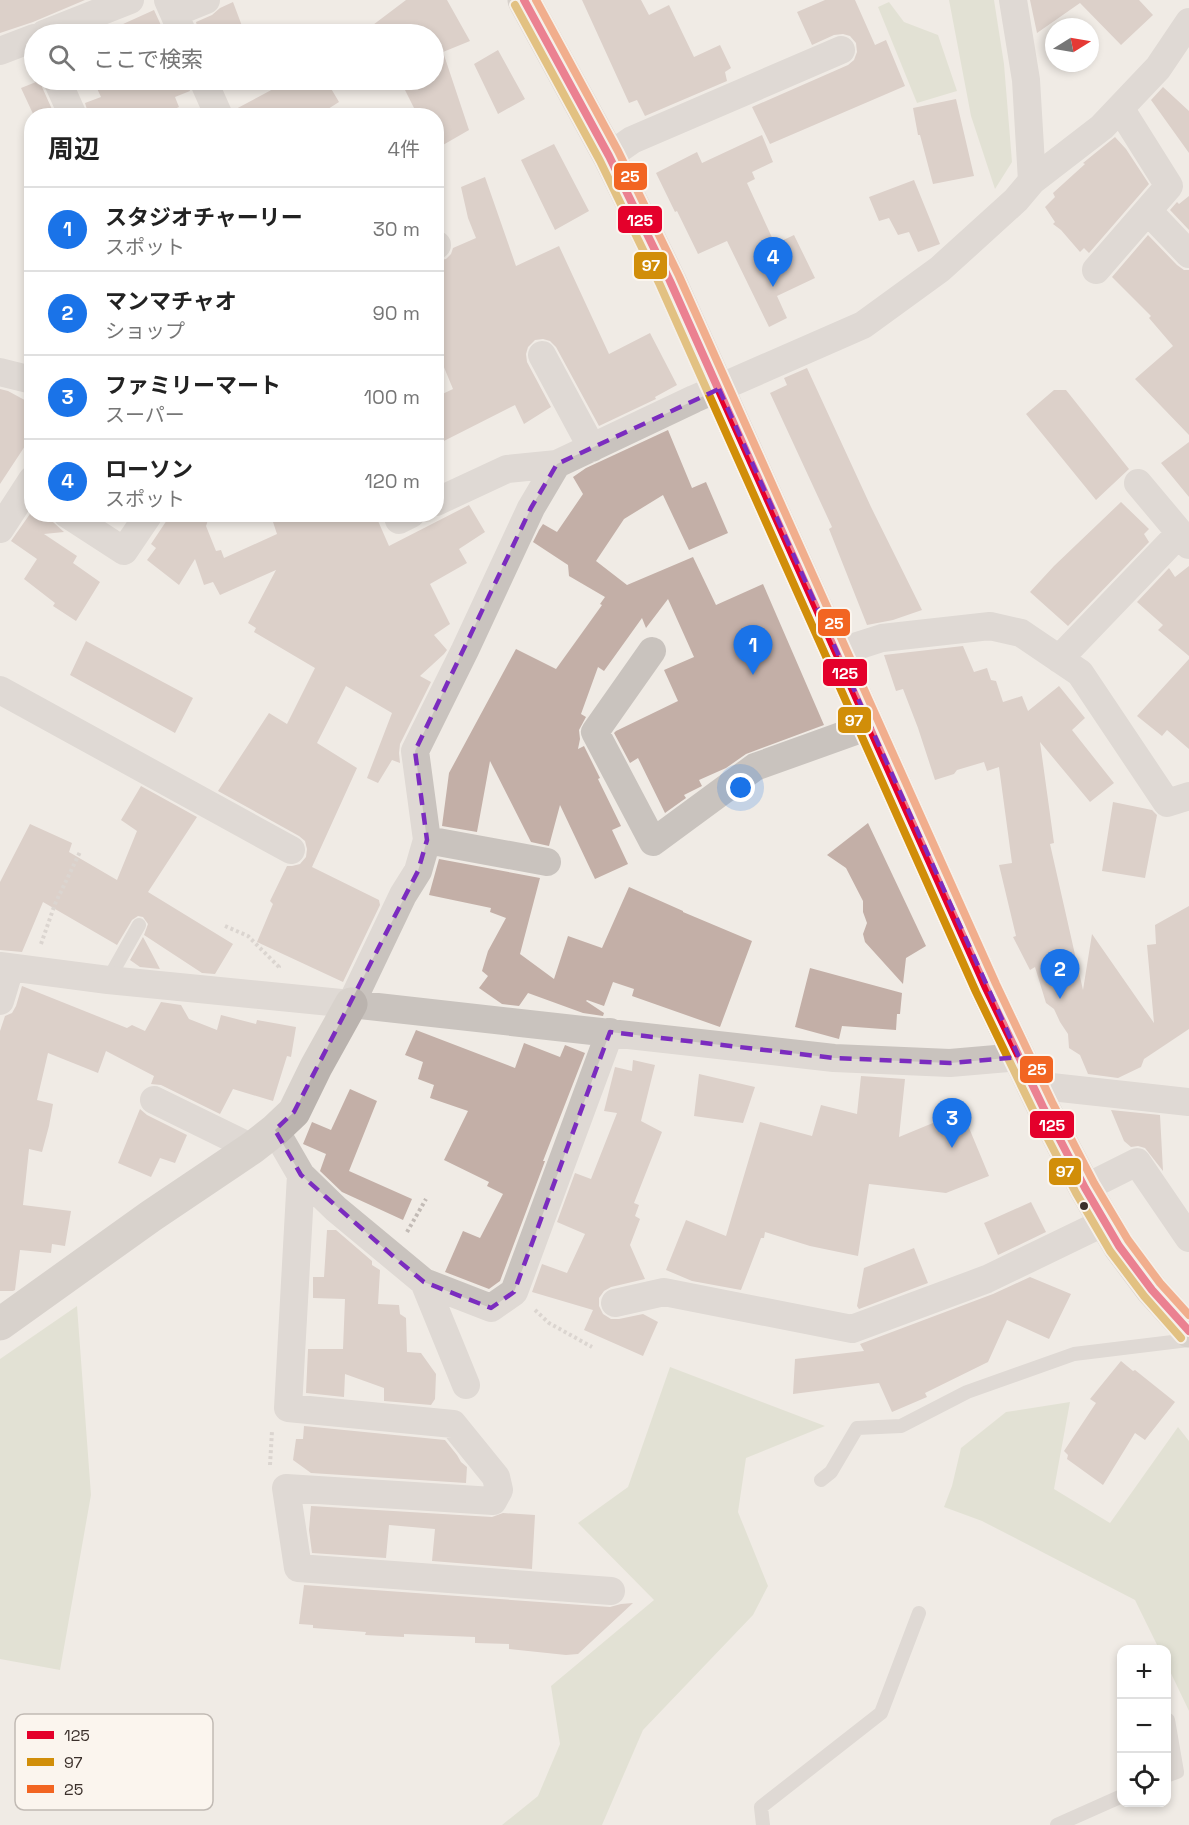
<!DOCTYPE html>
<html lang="ja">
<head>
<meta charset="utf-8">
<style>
  :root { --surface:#fff; --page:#f2f2f2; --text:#222; --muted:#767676; --line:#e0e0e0; --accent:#1a73e8 }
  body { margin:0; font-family:"Space Grotesk","Noto Sans JP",sans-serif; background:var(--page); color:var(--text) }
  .controls { position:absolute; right:18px; bottom:18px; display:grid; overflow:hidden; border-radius:12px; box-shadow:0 3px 9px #0003 }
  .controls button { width:54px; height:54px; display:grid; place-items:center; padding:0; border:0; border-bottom:2px solid var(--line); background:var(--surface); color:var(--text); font:30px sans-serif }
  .compass { position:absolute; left:1045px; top:18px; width:54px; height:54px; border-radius:50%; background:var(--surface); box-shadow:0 3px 9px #0003; rotate:79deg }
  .you { position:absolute; left:741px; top:788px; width:21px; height:21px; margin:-15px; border:4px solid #fff; border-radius:50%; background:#1a73e8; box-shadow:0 0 0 9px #1a73e833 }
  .badge { display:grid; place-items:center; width:39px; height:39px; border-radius:50%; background:var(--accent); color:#fff; font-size:20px; font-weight:700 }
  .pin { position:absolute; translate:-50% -50px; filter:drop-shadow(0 2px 3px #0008) }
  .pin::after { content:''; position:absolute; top:32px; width:21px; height:18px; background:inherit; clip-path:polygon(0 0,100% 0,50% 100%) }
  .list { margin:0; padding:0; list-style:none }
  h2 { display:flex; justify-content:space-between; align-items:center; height:78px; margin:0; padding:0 24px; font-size:26px }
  h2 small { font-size:20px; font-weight:400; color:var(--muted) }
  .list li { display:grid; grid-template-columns:39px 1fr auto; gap:18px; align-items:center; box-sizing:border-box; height:84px; padding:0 24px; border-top:2px solid var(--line) }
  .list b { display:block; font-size:22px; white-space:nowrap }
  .list p { margin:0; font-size:20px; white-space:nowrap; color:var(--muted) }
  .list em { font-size:20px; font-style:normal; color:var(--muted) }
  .icon { flex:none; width:33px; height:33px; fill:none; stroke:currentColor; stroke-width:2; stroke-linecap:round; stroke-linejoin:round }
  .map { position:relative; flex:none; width:1189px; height:1825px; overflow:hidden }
  .search { position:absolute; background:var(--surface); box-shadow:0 3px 9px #0003; left:24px; top:24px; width:420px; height:66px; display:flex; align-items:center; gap:15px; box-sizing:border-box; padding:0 21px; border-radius:33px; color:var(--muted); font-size:22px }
  .panel { position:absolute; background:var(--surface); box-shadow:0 3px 9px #0003; left:24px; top:108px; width:420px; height:414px; border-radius:24px }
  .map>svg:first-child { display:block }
  .green { fill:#d1d6bf }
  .building { fill:#c3afa7 }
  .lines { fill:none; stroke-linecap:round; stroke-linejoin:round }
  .path { stroke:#c2bbb6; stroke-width:4; stroke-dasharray:3 3; stroke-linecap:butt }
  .lane { stroke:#c9c3be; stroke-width:14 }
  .street { stroke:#c9c3be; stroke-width:28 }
  .secondary { stroke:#bab3ae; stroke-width:33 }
  .bus-1-casing { stroke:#fbf5ee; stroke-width:12 }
  .bus-2-casing { stroke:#fbf5ee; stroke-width:12 }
  .bus-3-casing { stroke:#fbf5ee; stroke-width:12 }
  .bus-1 { stroke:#e4002b; stroke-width:8 }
  .bus-2 { stroke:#d18e09; stroke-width:8 }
  .bus-3 { stroke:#f26522; stroke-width:8 }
  .marked { fill:none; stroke:#7b2cbf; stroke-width:4.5; stroke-dasharray:12 8; stroke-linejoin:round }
  .bus-dot { fill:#3b302b; stroke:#fbf5ee; stroke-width:2 }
  .key { fill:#fbf5ee; stroke:#c1bab4; stroke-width:1.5 }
  .key-label { font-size:16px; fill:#3b302b }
  .line-badge { stroke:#fbf5ee; stroke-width:2 }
  .badge-label { font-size:16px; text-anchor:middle; font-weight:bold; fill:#fff }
</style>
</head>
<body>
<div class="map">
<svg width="1189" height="1825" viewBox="0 0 1189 1825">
  <rect width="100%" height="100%" fill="#f0ebe5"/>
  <path class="green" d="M949 0H994L1004 64 1012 162 995 189 971 116Z
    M889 2 904 22 938 35 957 91 917 103 878 7Z
    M77 1306 91 1495 60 1670 0 1659V1359Z
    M670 1367 825 1426 746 1458 738 1512 768 1586 753 1615 643 1730 602 1825H502L538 1796 560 1744 551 1686 654 1600 578 1523 628 1487Z
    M1070 1402 1054 1489 1110 1523 1178 1427 1189 1441V1711L1167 1665 1166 1650 1159 1649 1135 1600 982 1521 944 1507 952 1486 961 1448 1006 1412Z"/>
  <path class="building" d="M0 0H85L33 22 0 33Z
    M406 0H447L470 41 443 52 469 130 436 149V116H418L400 80H434V34H361Z
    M582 0H641L649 15 669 5 694 57 720 45 731 68 725 72 727 81 645 116 637 100 629 103Z
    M825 0H855L875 45 886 40 905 86 770 144 752 107 848 65 854 60 857 52 856 43 850 36 843 34 834 35 812 45 797 12Z
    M1030 0H1139L1153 15 1121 45 1080 3 1037 33Z
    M233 2 245 34H199L196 22 212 15 220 8Z
    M154 10 165 34H88L111 25 112 29Z
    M498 50 525 99 498 114 474 64Z
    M41 80 42 87 55 116H34L21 88Z
    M93 80H187L190 91 175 97 179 107 159 116H89L85 103 101 97Z
    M290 80H326L339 102 317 116H235L234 110Z
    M1163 87 1189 111V153L1151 100Z
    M956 99 974 176 933 184 920 135H918L913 108Z
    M762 135 773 162 752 172 755 179 747 183 775 244 794 235 815 278 777 296 787 318 769 327 727 241 698 254 677 211 675 212 656 173 697 152 702 163Z
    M1115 137 1126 149 1149 184 1089 253 1084 248 1080 252 1061 230 1053 224 1055 222 1045 207 1055 197 1053 193 1085 164 1083 163Z
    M554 144 589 211 555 230 521 160Z
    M485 177 516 266 559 246 609 354 650 333 677 385 655 397 656 399 599 426 556 347 550 341 543 339 535 340 528 347 526 354 527 362 551 407 524 424 515 405 436 445V397L453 389 436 348V261L446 259 451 254 453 248 476 238 468 218 461 187Z
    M914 180 940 244 918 252 909 232 898 235 889 218 879 221 869 197Z
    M1189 196V230L1170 210 1177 202 1179 204Z
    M1148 235 1177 265 1184 270H1189V435L1135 379 1173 346 1149 318 1151 316 1112 277Z
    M807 368 871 507 922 610 893 620 867 625 829 529 832 527 770 393 787 385 784 378Z
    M0 389 8 391 32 404V449L25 446 0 484Z
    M1054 390H1066L1129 469 1096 500 1026 414Z
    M668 430 692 488 706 482 728 533 689 550 663 495 624 519 596 561 627 585 693 557 716 605 763 584 824 725 746 754 726 768 699 780 702 786 684 795 686 798 665 813 638 758 630 763 614 733 616 731 678 701 664 670 694 657 668 599 646 628 642 618 604 671 598 667 581 714 586 717 579 730 580 739 578 749 584 746 600 778 598 779 621 826 612 830 628 864 595 879 560 805 549 846 531 842 490 761 477 832 442 826 449 773 516 649 556 669 602 605 600 604 605 597 569 576 568 565 533 542 539 530 543 524 557 532 583 494 573 477 586 468Z
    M1189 442V497L1161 463Z
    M1121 502 1149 529 1144 534 1149 542 1068 626 1030 592 1054 566Z
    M469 505 485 532 459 549 467 563 430 584 450 624 434 635 447 650 444 654 420 676 431 682 400 744 399 753 400 763 392 760 378 783 367 778 392 713 346 686 317 743 357 768 312 867 379 900 380 905 343 982 257 942 273 904 270 901 287 866H292L300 864 306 857 307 849 305 841 299 836 218 791 269 713 287 724 315 668 254 632 256 628 248 623 276 570 220 595 213 582 204 585 195 559 179 585 147 560 156 548 151 544 171 514H210L206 526 216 551 221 550 224 558 277 534 273 522 292 514H375L389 546Z
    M32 511V514H51L53 522 64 532 44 534 77 556 73 563 100 582 76 621 53 606 55 603 24 579 37 559 11 541Z
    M1189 566V656L1158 630 1163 625 1137 602 1169 568 1175 577Z
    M86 641 193 698 175 733 70 675Z
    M963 646 974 672 987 668 991 680 996 681 1003 702 1022 696 1028 711 1059 686 1085 718 1072 730 1114 783 1090 802 1040 742 1054 843 1050 844 1083 990 1092 934 1154 1023 1147 945 1156 944 1155 925 1189 906V1029L1144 1059 1141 1067 1118 1078 1088 1074 1080 1055 1069 1048 1068 1034 1060 1022 1054 1009 1046 1003 1035 967 1030 970 1013 937 1016 936 999 865 1012 863 999 767 987 771 984 762 957 770 954 774 935 780 918 728 903 689 896 691 884 655Z
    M1189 659V749L1167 730 1162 736 1137 716Z
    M141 786 197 817 148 892 233 944 215 974 202 973 144 935 148 924 143 917 138 916 132 920 117 945 43 902 22 952 0 950V882L30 824 72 843 69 852 117 880 137 831 121 820Z
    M1113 802 1152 810 1157 815 1145 878 1102 871Z
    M868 823 926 946 906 958 903 984 865 942 863 934 867 923 863 912V901L846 868 827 855Z
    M439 859 540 878 520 954 554 979 568 936 602 948 629 887 683 911V912L752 941 720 1027 632 996 634 989 613 982 604 1006 587 1000 586 1001 604 1013 603 1016 583 1013 528 993 519 1006 502 1004 479 988 488 976 482 971 488 951 506 918 490 912 491 908 429 895Z
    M143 937 150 950 160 969 140 967 130 960Z
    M810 968 902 993 900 1014H897L896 1030 842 1026 839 1039 795 1027Z
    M22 986 127 1028 132 1025 145 1031 161 1002 181 1005 189 1019 217 1030 221 1015 256 1024 257 1020 296 1027 291 1057 287 1056 273 1101 233 1089 220 1114 161 1085 151 1084 154 1076 106 1051 98 1073 48 1053 37 1100 53 1104 49 1126 42 1152 29 1149 23 1205 71 1211 65 1246 52 1244 51 1253 20 1250 15 1290 13 1291H0V1031L5 1016 12 1013 16 1006Z
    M416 1030 515 1068 524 1043 560 1057 565 1045 585 1053 543 1161H545L500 1281 489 1289 445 1272 463 1231 480 1238 503 1194 487 1186 489 1182 444 1160 468 1111 430 1098 434 1085 418 1079 423 1062 405 1055Z
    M633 1060 655 1065 641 1121 662 1132 634 1203 639 1205 635 1216 640 1219 630 1245 645 1279 611 1287 604 1291 599 1298V1306L603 1314 611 1319H619L643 1314 658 1322 643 1356 584 1330 593 1310 532 1292 542 1264 567 1273 585 1234 557 1222 575 1173 591 1179 617 1113 604 1111 615 1067 632 1071Z
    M699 1074 755 1087 743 1123 694 1116Z
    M861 1076 905 1079 899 1137 962 1111 989 1176 946 1193 869 1184 858 1256 810 1246 765 1232 764 1238H761L741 1290 692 1281 666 1270 686 1220 726 1236 760 1122 812 1136 821 1105 857 1114Z
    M350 1089 377 1101 349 1171 412 1199 403 1220 342 1192 320 1171 326 1154 303 1144 312 1122 331 1130Z
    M140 1109 147 1115 187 1135 175 1163 160 1158 151 1177 118 1163Z
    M1111 1110 1160 1115 1163 1171 1145 1148 1138 1146 1131 1147 1124 1141Z
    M1031 1202 1046 1232 998 1255 984 1223Z
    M327 1230H336L372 1261V1265L380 1270 378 1304 399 1305 400 1314 406 1318 407 1352 421 1353 436 1374 435 1399 431 1405 384 1401V1388L345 1374 344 1397 306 1393 308 1349H343L345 1299 313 1298V1277H324Z
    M914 1248 928 1283 859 1309 857 1306 864 1268Z
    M1030 1277 1071 1294 1049 1339 1007 1320 988 1362 925 1393 927 1397 892 1412 879 1383 793 1394 795 1359 864 1351 860 1344 993 1294Z
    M1121 1361 1133 1371 1135 1370 1175 1402 1145 1440 1135 1433 1103 1485 1067 1459 1068 1455 1064 1451 1096 1403 1090 1399Z
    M304 1426 445 1440 457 1455 461 1462 467 1467 466 1483 311 1473 293 1460 296 1439H303Z
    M311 1506 492 1517 503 1513 535 1515 532 1569 432 1561 435 1529 389 1525 386 1558 312 1553 309 1530Z
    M304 1585 610 1607 621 1604 633 1603 578 1654 566 1655 509 1649V1644L475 1643V1637L404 1634V1637L365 1635 366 1632 313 1628V1625L299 1624Z"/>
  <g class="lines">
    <path class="path" d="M225 926 248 936 279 967 278 969
      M41 944 55 904 80 852
      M407 1232 426 1199
      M535 1310 549 1323 592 1347
      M270 1465 272 1431"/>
    <path class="lane" d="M108 980 139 925
      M821 1480 831 1472 857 1428 901 1426 967 1392 1074 1354 1189 1340
      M1166 1776 1177 1772 1168 1720
      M763 1825 761 1807 881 1713 919 1613
      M1057 1825 1122 1796"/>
    <path class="street" d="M168 0 183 34
      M1013 0 1026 80 1032 181
      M174 13 206 0
      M44 34 130 0
      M0 51 34 38
      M57 80 73 116
      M203 80 219 116
      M609 156 632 140 841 50
      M1148 211 1189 254
      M436 245H437
      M1096 270 1169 186 1120 108
      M542 355 592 448
      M0 372 32 380
      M1138 483 1180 533
      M436 502 507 469 557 464 694 399 863 325 940 269 1016 200 1032 181 1102 127 1158 68 1189 22
      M67 514 124 551 149 514
      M397 514 399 520 411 514
      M0 529 32 480
      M652 651 595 732 653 842 755 767 869 726
      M835 653 882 638 990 626 1021 633 1080 673 1167 803 1189 796
      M1059 659 1180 533 1189 545
      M0 690 291 850
      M427 840 547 862
      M0 966 108 980 351 1004 834 1058 950 1063 1019 1057
      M0 1001 10 968
      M351 1004 403 895 418 871 427 840 415 751 465 650 531 508 557 464
      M1033 1085 1189 1102
      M154 1100 252 1148
      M275 1130 301 1175 288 1408 453 1424 496 1477 499 1490 493 1501 286 1488 298 1568 611 1591
      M301 1175 336 1209 424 1282 491 1308 514 1292 610 1032
      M1085 1188 1137 1162 1189 1238
      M424 1282 466 1385
      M615 1303 664 1292 852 1329 987 1279 1105 1222"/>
    <path class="secondary" d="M524 0 609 156 670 281 986 988 1043 1107 1085 1188 1119 1246 1152 1290 1189 1331
      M0 1324 151 1216 252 1148 275 1130 294 1112 316 1067 351 1004"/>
    <defs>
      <path id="bus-1" d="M524 0 609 156 670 281 986 988 1043 1107 1085 1188 1119 1246 1152 1290 1189 1331"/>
      <path id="bus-2" d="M515 5 600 161 660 285 976 992 1034 1112 1076 1193 1110 1251 1144 1296 1181 1338"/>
      <path id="bus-3" d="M536 0 618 151 679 276 996 984 1052 1102 1094 1183 1128 1240 1160 1283 1189 1315"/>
    </defs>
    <use href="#bus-1" class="bus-1-casing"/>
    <use href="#bus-2" class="bus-2-casing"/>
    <use href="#bus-3" class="bus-3-casing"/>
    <use href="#bus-1" class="bus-1"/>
    <use href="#bus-2" class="bus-2"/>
    <use href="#bus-3" class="bus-3"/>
  </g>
  <path d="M0 0H1189V1825H0ZM719 389 1019 1057 950 1063 834 1058 610 1032 514 1292 491 1308 424 1282 394 1257 301 1175 275 1130 294 1112 418 871 427 840 415 751 531 508 557 464Z" fill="#f0ebe5" fill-opacity=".55" fill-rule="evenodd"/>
  <path class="marked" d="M719 389 1019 1057 950 1063 834 1058 610 1032 514 1292 491 1308 424 1282 394 1257 301 1175 275 1130 294 1112 418 871 427 840 415 751 531 508 557 464Z"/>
  <circle class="bus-dot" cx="1084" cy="1206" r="5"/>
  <rect x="15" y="1714" width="198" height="96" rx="9" class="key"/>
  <rect x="27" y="1731" width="27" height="8" fill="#e4002b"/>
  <rect x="27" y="1758" width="27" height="8" fill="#d18e09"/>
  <rect x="27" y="1785" width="27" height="8" fill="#f26522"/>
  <g class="key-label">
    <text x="64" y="1741">125</text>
    <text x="64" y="1768">97</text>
    <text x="64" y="1795">25</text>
  </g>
  <g class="line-badge">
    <rect x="613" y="162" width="35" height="29" rx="6" fill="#f26522"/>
    <rect x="617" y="205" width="46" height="29" rx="6" fill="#e4002b"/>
    <rect x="633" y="251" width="35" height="29" rx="6" fill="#d18e09"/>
    <rect x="817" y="608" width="34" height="29" rx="6" fill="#f26522"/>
    <rect x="822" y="658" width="46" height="29" rx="6" fill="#e4002b"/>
    <rect x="837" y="706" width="35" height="28" rx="6" fill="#d18e09"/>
    <rect x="1019" y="1055" width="35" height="29" rx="6" fill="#f26522"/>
    <rect x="1029" y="1110" width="46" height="29" rx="6" fill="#e4002b"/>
    <rect x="1048" y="1157" width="34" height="29" rx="6" fill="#d18e09"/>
  </g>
  <g class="badge-label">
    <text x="630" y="182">25</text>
    <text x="640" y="226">125</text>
    <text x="651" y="271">97</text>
    <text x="834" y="629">25</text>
    <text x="845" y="679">125</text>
    <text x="854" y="726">97</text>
    <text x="1037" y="1075">25</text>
    <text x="1052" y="1131">125</text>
    <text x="1065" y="1177">97</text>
  </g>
</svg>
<div class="controls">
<button>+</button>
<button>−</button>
<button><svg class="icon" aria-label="locate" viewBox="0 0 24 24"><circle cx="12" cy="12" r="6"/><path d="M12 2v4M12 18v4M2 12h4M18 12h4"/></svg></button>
</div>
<svg class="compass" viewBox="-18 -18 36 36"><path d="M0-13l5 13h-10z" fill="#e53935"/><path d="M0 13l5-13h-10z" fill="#767676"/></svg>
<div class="you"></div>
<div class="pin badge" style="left:753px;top:675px">1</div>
<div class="pin badge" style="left:1060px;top:999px">2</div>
<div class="pin badge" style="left:952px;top:1148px">3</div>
<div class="pin badge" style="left:773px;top:287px">4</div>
<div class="search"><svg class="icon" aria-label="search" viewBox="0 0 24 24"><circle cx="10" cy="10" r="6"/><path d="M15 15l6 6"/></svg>ここで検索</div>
<section class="panel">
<h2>周辺<small>4件</small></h2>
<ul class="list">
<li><span class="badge">1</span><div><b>スタジオチャーリー</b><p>スポット</p></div><em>30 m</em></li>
<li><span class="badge">2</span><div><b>マンマチャオ</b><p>ショップ</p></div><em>90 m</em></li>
<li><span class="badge">3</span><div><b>ファミリーマート</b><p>スーパー</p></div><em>100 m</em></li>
<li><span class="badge">4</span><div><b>ローソン</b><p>スポット</p></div><em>120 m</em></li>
</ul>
</section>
</div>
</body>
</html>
